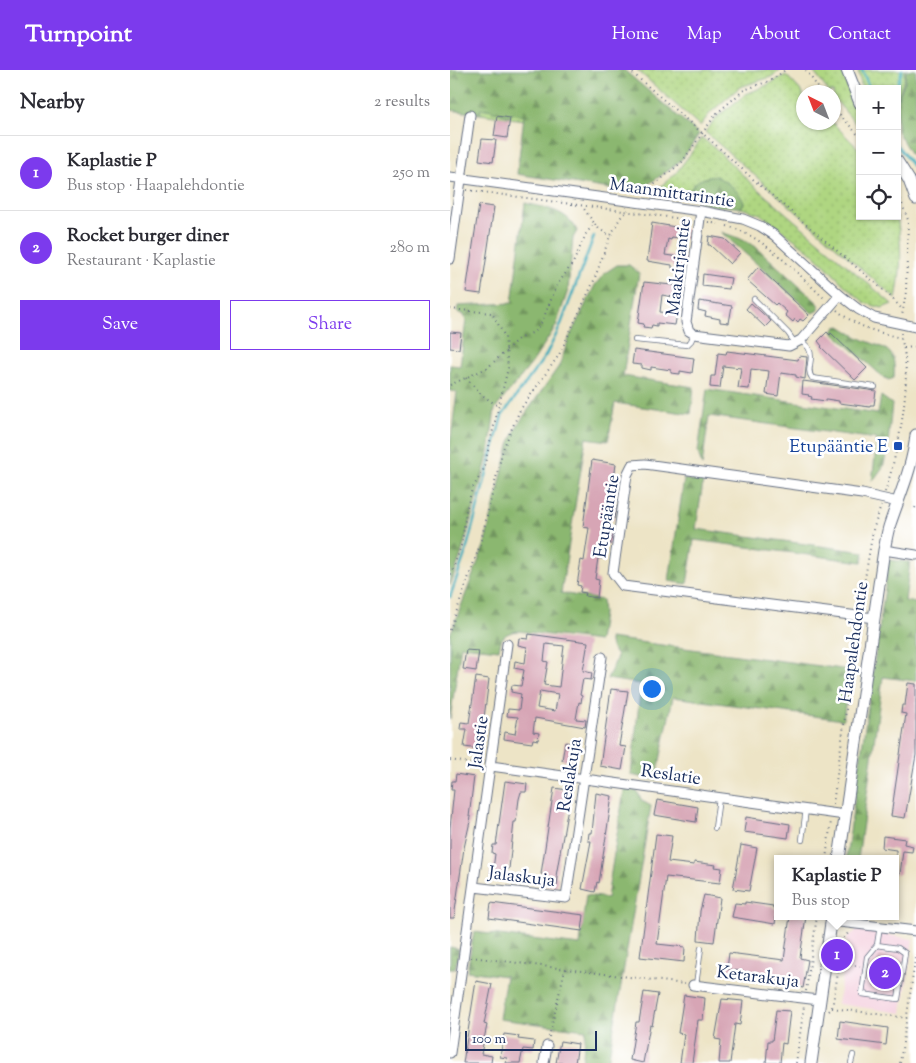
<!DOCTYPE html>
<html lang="en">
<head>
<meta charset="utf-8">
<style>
  :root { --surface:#fff; --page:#f7f7f7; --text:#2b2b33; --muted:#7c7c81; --line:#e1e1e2; --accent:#7c3aed }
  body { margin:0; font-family:"Sorts Mill Goudy",serif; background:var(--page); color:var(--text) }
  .controls { position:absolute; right:15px; top:15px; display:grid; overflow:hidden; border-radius:0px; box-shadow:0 1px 4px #0004 }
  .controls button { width:45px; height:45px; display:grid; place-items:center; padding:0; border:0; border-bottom:1px solid var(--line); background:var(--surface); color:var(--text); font:25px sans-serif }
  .compass { position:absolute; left:346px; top:15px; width:45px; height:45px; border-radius:50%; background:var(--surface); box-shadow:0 1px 4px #0004; rotate:318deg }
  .scale { position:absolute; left:15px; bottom:12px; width:132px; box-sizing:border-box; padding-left:5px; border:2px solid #1b2f5e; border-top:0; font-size:14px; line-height:18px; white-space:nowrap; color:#1b2f5e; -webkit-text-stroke:4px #fff; paint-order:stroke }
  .you { position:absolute; left:201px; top:618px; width:18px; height:18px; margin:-12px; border:4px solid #fff; border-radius:50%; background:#1a73e8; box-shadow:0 0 0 8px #1a73e833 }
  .badge { display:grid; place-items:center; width:32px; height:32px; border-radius:50%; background:var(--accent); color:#fff; font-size:16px; font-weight:700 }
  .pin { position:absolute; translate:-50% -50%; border:2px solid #fff; box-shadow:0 1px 5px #0006 }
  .popup { position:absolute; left:324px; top:785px; width:125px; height:65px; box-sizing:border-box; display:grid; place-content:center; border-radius:0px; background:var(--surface); filter:drop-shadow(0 1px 4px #0005); font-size:16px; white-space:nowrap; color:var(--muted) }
  .popup b { font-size:19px; color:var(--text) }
  .popup::after { content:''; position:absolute; left:50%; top:100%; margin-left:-10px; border:10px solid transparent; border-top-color:var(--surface) }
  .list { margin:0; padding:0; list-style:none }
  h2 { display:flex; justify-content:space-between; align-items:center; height:65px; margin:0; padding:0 20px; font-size:21px }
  h2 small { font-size:16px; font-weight:400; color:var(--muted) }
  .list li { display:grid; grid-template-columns:32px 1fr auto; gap:15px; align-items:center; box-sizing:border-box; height:75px; padding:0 20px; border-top:1px solid var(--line) }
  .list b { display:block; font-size:19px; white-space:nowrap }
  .list p { margin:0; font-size:16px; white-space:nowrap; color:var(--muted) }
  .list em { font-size:16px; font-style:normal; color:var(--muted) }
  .actions { display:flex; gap:10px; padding:15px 20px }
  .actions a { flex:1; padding:11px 0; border:1px solid var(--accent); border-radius:0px; text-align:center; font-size:18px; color:var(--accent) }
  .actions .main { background:var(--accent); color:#fff }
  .icon { flex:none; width:28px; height:28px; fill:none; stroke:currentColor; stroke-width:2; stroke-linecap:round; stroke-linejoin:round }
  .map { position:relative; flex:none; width:466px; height:993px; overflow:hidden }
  header { display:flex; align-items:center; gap:30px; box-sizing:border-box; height:70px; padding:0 25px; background:var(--accent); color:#fff }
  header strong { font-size:24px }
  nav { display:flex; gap:28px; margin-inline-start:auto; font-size:18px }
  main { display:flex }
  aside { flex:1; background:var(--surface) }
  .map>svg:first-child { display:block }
  .built { fill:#f4cfde }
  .green { fill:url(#green-dots); stroke:#658270 }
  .forest { fill:url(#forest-firs); stroke:#537366 }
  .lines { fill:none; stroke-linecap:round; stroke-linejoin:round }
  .stream { stroke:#3eacbc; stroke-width:2.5 }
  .building { fill:#d7a5b5; fill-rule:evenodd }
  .service-casing { stroke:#646e82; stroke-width:6 }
  .minor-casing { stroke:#646e82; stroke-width:11 }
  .tertiary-casing { stroke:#646e82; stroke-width:13 }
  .path { stroke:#646e82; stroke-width:2; stroke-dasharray:1 4; stroke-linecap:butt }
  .service { stroke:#fff; stroke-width:4.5 }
  .minor { stroke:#fff; stroke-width:9 }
  .tertiary { stroke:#fff; stroke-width:11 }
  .transit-dot { fill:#1a4fb4; stroke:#fff; stroke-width:2 }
  .labels { text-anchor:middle; stroke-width:5; stroke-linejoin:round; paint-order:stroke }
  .street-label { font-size:18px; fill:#1b2f5e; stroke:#fff }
  .transit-label { font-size:18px; fill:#164399; stroke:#fff; text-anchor:end }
</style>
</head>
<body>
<header>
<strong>Turnpoint</strong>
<nav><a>Home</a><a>Map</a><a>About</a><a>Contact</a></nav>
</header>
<main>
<aside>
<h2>Nearby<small>2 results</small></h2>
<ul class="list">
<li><span class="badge">1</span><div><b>Kaplastie P</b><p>Bus stop · Haapalehdontie</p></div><em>250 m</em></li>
<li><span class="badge">2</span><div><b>Rocket burger diner</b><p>Restaurant · Kaplastie</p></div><em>280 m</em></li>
</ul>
<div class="actions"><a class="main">Save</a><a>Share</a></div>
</aside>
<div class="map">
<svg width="466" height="993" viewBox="0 0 466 993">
  <defs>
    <pattern id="green-dots" width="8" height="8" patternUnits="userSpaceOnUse" patternTransform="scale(1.25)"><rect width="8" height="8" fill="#afd681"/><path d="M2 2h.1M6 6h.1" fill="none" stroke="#96b872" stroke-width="1.8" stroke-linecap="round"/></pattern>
    <pattern id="forest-firs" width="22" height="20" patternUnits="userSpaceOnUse" patternTransform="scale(1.25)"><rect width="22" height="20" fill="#8bb76f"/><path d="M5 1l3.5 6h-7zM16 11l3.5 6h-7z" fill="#71955e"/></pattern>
  </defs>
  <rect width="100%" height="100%" fill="#fff"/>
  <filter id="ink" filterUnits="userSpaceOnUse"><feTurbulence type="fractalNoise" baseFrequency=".02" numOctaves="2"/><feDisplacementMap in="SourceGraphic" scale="10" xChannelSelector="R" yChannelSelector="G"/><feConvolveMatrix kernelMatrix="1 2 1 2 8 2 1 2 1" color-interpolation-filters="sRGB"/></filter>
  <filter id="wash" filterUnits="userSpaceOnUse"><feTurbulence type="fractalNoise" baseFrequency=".0096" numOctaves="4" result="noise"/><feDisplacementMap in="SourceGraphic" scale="20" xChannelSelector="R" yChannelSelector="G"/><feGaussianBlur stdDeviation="1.12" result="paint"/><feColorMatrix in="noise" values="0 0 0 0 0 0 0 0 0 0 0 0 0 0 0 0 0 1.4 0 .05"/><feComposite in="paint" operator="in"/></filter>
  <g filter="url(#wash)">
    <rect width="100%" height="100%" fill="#ede4c6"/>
    <path class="built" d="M407 860 463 869 452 943 388 934 397 868Z"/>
    <path class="green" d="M187 0H331L321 7 290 17 261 42 250 56Z
      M362 0H392L403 32 410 46V59L384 28 383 22H379Z
      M408 0H455L454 11 447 28V19H412Z
      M336 5 353 23V52L383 53 410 80V146H447C452 177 452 198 446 229L255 62 268 46 296 24 313 17Z
      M35 38 70 44 74 46V50L30 44V40Z
      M252 68 264 77 303 115 442 234 432 238 415 233 394 215 365 185 328 157 310 144 291 138 294 133 240 120 246 129 202 124 226 103Z"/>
    <path class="forest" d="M0 0H174L249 64 233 88 219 100 185 123 67 104 74 46 62 43 58 46C48 44 39 36 30 40V44L0 40Z
      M456 0H466V93L447 61V30L455 11Z
      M266 106C278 113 289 120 294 133L291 138C270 134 252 141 240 120 246 109 255 107 266 106Z
      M75 133C95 138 118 140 127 161L123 168 118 220 106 256 82 293 45 339 39 382 11 485 0 515V375L7 322 0 321V295L10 296 16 250 14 245 7 242 8 236 62 233Z
      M271 162 294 170 307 178 369 234V240L362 243Z
      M167 195H179L189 203 173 306 244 317 241 344 165 333 158 371 136 368 111 523 152 530 153 544 149 571 68 561C55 563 51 566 49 580L11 576 0 649V565L34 476 60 372 69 353 109 296 120 266 145 215 155 203Z
      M390 256C398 261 405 266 414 270 438 280 446 278 444 308L439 310 433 307 383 262 386 257Z
      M257 319 428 344 431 326 442 334 437 383 433 397 422 412 427 369 259 346 252 396 248 382Z
      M234 409 253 412 246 459 414 482 412 492 244 470 237 514 219 511Z
      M439 490 460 492 455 531 466 533V611L433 607 408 789H396Z
      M159 568 400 600 393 650 223 627 206 710 181 705 191 614 157 609C160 601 165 595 167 586L161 577Z
      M174 720 187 721 192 731 201 736 158 993H132L136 960 49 949 56 906 17 901 24 862 130 875 136 825 157 828Z
      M0 877 9 879 5 899H0Z"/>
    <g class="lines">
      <path class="stream" d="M412 0 420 19
        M446 19 452 0
        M447 75 464 98
        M0 527 16 481 52 346 96 285 110 257 144 166"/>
    </g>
    <g id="blocks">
      <path class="building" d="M47 46 60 48 57 68 44 66Z
        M32 69 46 70 43 92 29 90Z
        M29 135 44 137 31 224 16 222Z
        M202 153 237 159 235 169 222 167 221 170 218 169 215 185 236 188 234 200 222 198V195L197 191Z
        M259 166 275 169 290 183 280 194 260 175H258Z
        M308 197 359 245 353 251 350 249 348 252 345 249 343 252 335 245 337 242 327 233 325 235 297 210Z
        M253 204 281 208 279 219 252 216Z
        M194 212 231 216 229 228 212 225 210 242 227 244 225 255 207 253V256L202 255 201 258 193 257 194 254 188 253Z
        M249 231 282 236 279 253 270 252V249L255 246 256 242 248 240Z
        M301 233 321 251 315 257 296 239Z
        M0 262 11 263 9 279 0 278Z
        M377 262 380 265 381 263 417 298 405 310 371 277 372 276 368 271Z
        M184 280 244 288 242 303 230 301V304L221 303V300L201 297V300L192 298V295L182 294Z
        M277 281 348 290 349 286 357 287 355 309 346 307V305L331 303 328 326 316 324 319 301 301 299 299 319 288 318 291 298 273 296 270 318 260 317 261 306H265L268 283 276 284Z
        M353 311 426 321 424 335H420V337L389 333V331L376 329V331L361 329 362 327 358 326 359 325 352 324Z
        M142 390 166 394 164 409 170 410 168 422 162 421 160 435 166 436 164 449 158 448 156 462 162 463 160 475 154 474 152 489 148 488 145 509 149 510 147 528 135 526 136 523 130 522 131 516 127 515 131 490 134 491 139 458 133 457Z
        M79 564 138 572 133 601 142 603 141 610 133 609 130 625 132 626 131 633 129 632 126 649 136 650 135 657 85 648 83 662 89 663 88 670 83 669 82 673 54 669 55 662 65 664 68 647 57 646 58 639 69 640 71 624 61 622 62 615 71 616 74 600 64 598 65 591 75 593 77 577 68 575 69 568 78 569ZM96 574 114 576 109 617 94 615 98 592 94 591ZM90 621 108 624 105 641 87 638Z
        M16 580 29 581 26 601 13 599Z
        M26 607 39 609 30 679 14 677 17 659H10L11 652 19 653Z
        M458 613 466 614V685L455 748 441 746 456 644 451 643 452 635H455Z
        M161 619 178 621 169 676 176 677 172 700 150 696Z
        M115 672 128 674 125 692 112 690Z
        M6 704 24 707 19 747H21L14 778 4 848H0V758L4 720H1L2 711H5Z
        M55 711 77 714 76 722H71L69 729 66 752H64L59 799H53L51 809 40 807 41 798 43 799 45 784 42 783 43 775H46Z
        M104 718 118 720 116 737H118L106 806 108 807 107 816 95 815 96 805 91 804Z
        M146 723 162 726 149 813 147 812 145 822 132 819 141 771H138L139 763H142Z
        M207 730 248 737 246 752 204 745Z
        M296 747 340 754 338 768 294 762Z
        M206 764 222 766 218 792 244 795V792L266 795 265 797 272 798 270 813 216 807 207 874 235 877 234 892 190 887Z
        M433 766 455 769 454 774 463 776 462 782 453 781 450 804H446V780L432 778Z
        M291 775 307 778 299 821 283 819Z
        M254 825 270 828 264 872 248 870 250 841Z
        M295 832 323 836V838L327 839 325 854 282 847 285 833 295 834Z
        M41 833 134 845 132 861 39 848Z
        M340 846H356L350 888 358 890 353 918 335 914 334 917 327 916 328 907 277 899 279 883 334 890Z
        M431 886 446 888 444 906H447L446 918 424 915 426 903 424 897 427 895 428 887Z
        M26 911 42 914 34 954 37 955 31 984 42 986 41 993H13Z
        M194 922 208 924 202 956 200 955 193 993 180 990 186 952H189Z
        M234 925 255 928 253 950H248L242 993H230L234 964 228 963Z
        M272 929 293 931 290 955 285 954 280 993H269L271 970 265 969Z
        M326 940 340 941 336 974 332 973 330 993H316L318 971H322Z
        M390 951 438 958 436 975 388 969Z
        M54 964 69 966 68 969 84 971 83 980 73 979 70 993H56L57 988 50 987Z
        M110 971 128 974 125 993H106Z"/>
    </g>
  </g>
  <g filter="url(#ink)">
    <use href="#blocks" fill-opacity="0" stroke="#646e82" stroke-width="1"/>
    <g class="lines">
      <defs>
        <path id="service" d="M304 229 338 263 345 273
          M185 270 237 275 241 271 244 264
          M351 270C353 273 358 276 359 279 365 289 355 299 362 308L425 317
          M265 758 269 728
          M352 770 356 739
          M427 875 448 878 455 883 448 929 412 924 417 887 427 875 430 856
          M246 915 251 878
          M401 993 403 985"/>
        <path id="minor" d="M0 107 251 141 293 149 310 156 324 165 390 225 408 239 424 248 466 257
          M251 141 236 252 239 261 244 264 339 276 351 270 390 225
          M0 189 20 45
          M434 480 466 485
          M424 548 173 516 163 503 177 405 182 395 195 394 412 424 448 432
          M41 696 395 745
          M24 817 116 828 152 587
          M381 851 466 861
          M243 915 369 930
          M0 983 57 574
          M94 993 97 976"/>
        <path id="tertiary" d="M397 0 410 33
          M447 91 459 110 466 129
          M389 789 434 480C436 472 437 462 440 454 450 424 463 396 466 365
          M361 993 382 846"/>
      </defs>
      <use href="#service" class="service-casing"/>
      <use href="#minor" class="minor-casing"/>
      <use href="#tertiary" class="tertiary-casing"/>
      <path class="path" d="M179 0 267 76 305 111 438 224 452 239
        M356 0 371 22
        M383 37 410 67
        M17 120 240 150
        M447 120 458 150 456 222 452 246
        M193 124 232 92 266 44 294 20 322 10 335 0
        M258 152 268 154
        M145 154 149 159 161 166
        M277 156C316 167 345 202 374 228
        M0 239 42 243 55 267 58 298 33 401 22 419 16 441 12 473 0 507
        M387 240C406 257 427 262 451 268V263
        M454 278 466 277
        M56 280 68 269 84 262 92 252 107 215 123 193 136 164 144 153 132 136
        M16 308 32 325 48 336
        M0 315 37 298 56 281
        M435 422C448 382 464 308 451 268
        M465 438 466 436
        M410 539 423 460 431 436
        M0 560 30 475 53 379 70 340 109 285 143 213 159 169 170 148 178 140
        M0 690 31 695
        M383 734 408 553
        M376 789 381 751
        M21 887 235 914
        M390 893 410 896
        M356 921 367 846
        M382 938 457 948
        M379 941 382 938 394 868 399 862
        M99 967 115 899
        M346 993 354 936
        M450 993 466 884"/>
      <use href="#service" class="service"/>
      <use href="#minor" class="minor"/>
      <use href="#tertiary" class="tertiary"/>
    </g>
  </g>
  <rect class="transit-dot" x="443" y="371" width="10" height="10" rx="2.5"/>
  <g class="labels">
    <g class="street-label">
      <text transform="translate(222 122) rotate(8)" y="6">Maanmittarintie</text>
      <text transform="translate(228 197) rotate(-83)" y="6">Maakirjantie</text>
      <text transform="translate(156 446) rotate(-81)" y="6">Etupääntie</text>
      <text transform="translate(403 572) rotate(-82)" y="6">Haapalehdontie</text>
      <text transform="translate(28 672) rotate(-82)" y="6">Jalastie</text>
      <text transform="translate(221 704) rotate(8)" y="6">Reslatie</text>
      <text transform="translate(119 705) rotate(-81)" y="6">Reslakuja</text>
      <text transform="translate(72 806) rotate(7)" y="6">Jalaskuja</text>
      <text transform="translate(308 906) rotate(7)" y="6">Ketarakuja</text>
    </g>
    <g class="transit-label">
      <text x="438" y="382">Etupääntie E</text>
    </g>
  </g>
</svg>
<div class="controls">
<button>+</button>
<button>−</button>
<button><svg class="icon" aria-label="locate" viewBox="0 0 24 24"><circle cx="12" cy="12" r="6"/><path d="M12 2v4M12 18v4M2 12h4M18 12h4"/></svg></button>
</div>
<svg class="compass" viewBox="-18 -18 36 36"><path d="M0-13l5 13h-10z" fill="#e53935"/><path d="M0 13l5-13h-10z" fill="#7c7c81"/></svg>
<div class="scale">100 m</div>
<div class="you"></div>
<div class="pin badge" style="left:387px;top:885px">1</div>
<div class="popup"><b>Kaplastie P</b>Bus stop</div>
<div class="pin badge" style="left:435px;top:903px">2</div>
</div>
</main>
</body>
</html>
